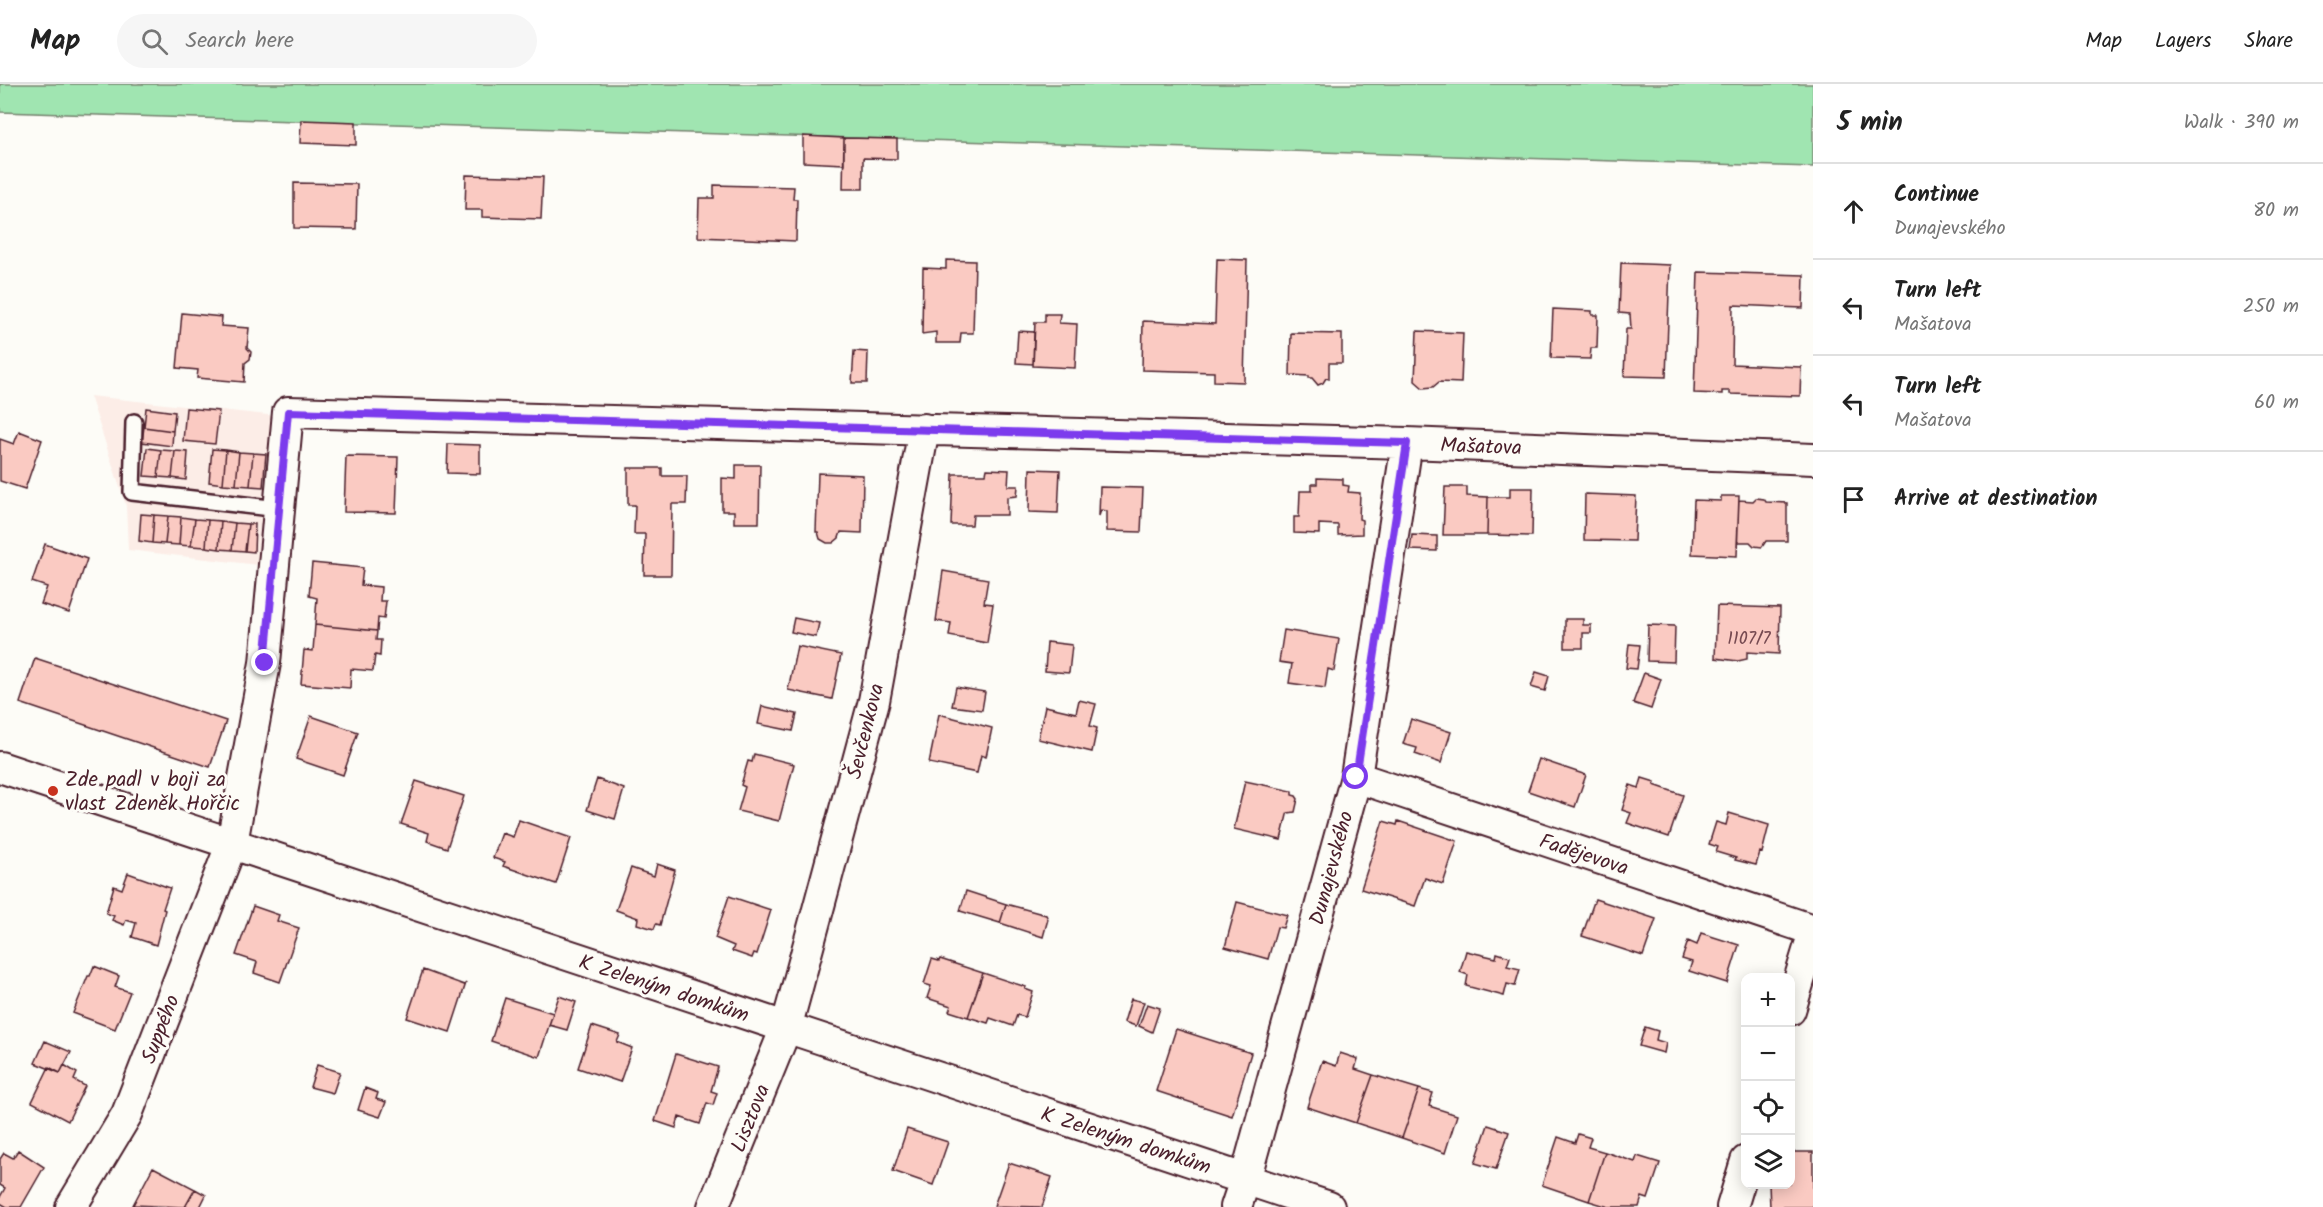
<!DOCTYPE html>
<html lang="en">
<head>
<meta charset="utf-8">
<style>
  :root { --surface:#fff; --page:#f6f6f6; --text:#222; --muted:#767676; --line:#e0e0e0 }
  body { margin:0; font-family:Kalam,sans-serif; background:var(--page); color:var(--text) }
  .controls { position:absolute; right:18px; bottom:18px; display:grid; overflow:hidden; border-radius:12px; box-shadow:0 3px 15px #0003 }
  .controls button { width:54px; height:54px; display:grid; place-items:center; padding:0; border:0; border-bottom:2px solid var(--line); background:var(--surface); color:var(--text); font:30px sans-serif }
  .stop { position:absolute; width:18px; height:18px; margin:-14px; border:4px solid #7c3aed; border-radius:50%; background:#fff }
  .stop.end { background:#7c3aed; border-color:#fff; box-shadow:0 2px 6px #0008 }
  .list { margin:0; padding:0; list-style:none }
  h2 { display:flex; justify-content:space-between; align-items:center; height:78px; margin:0; padding:0 24px; font-size:26px }
  h2 small { font-size:20px; font-weight:400; color:var(--muted) }
  .list li { display:grid; grid-template-columns:39px 1fr auto; gap:18px; align-items:center; box-sizing:border-box; height:96px; padding:0 24px; border-top:2px solid var(--line) }
  .list b { display:block; font-size:22px; white-space:nowrap }
  .list p { margin:0; font-size:20px; white-space:nowrap; color:var(--muted) }
  .list em { font-size:20px; font-style:normal; color:var(--muted) }
  .icon { flex:none; width:33px; height:33px; fill:none; stroke:currentColor; stroke-width:2; stroke-linecap:round; stroke-linejoin:round }
  .map { position:relative; flex:none; width:1813px; height:1123px; overflow:hidden }
  header { display:flex; align-items:center; gap:36px; box-sizing:border-box; height:84px; padding:0 30px; background:var(--surface); border-bottom:2px solid var(--line) }
  header strong { font-size:28px }
  nav { display:flex; gap:33px; margin-inline-start:auto; font-size:21px }
  .search { width:420px; height:54px; background:var(--page); display:flex; align-items:center; gap:15px; box-sizing:border-box; padding:0 21px; border-radius:33px; color:var(--muted); font-size:22px }
  main { display:flex }
  aside { flex:1; background:var(--surface) }
  .map>svg:first-child { display:block }
  .built { fill:#fcede7 }
  .green { fill:#a0e5b1; stroke:#75826e; stroke-width:1.5 }
  .building { fill:#facac2; stroke:#4a1f2b; stroke-width:1.5 }
  .lines { fill:none; stroke-linecap:round; stroke-linejoin:round }
  .lane-casing { stroke:#4a1f2b; stroke-width:20 }
  .street-casing { stroke:#4a1f2b; stroke-width:34 }
  .lane { stroke:#fdfcf7; stroke-width:15 }
  .street { stroke:#fdfcf7; stroke-width:30 }
  .route { stroke:#7c3aed; stroke-width:8 }
  .poi-dot { fill:#c8321e; stroke:#fdfcf7; stroke-width:2 }
  .labels { text-anchor:middle; stroke-width:6; stroke-linejoin:round; paint-order:stroke }
  .number-label { font-size:18px; fill:#764a51 }
  .street-label { font-size:21px; fill:#4a1f2b; stroke:#fdfcf7 }
  .poi-label { font-size:21px; fill:#4a1f2b; stroke:#fdfcf7; text-anchor:start }
</style>
</head>
<body>
<header>
<strong>Map</strong>
<div class="search"><svg class="icon" aria-label="search" viewBox="0 0 24 24"><circle cx="10" cy="10" r="6"/><path d="M15 15l6 6"/></svg>Search here</div>
<nav><a>Map</a><a>Layers</a><a>Share</a></nav>
</header>
<main>
<div class="map">
<svg width="1813" height="1123" viewBox="0 0 1813 1123">
  <rect width="100%" height="100%" fill="#fdfcf7"/>
  <filter id="ink" filterUnits="userSpaceOnUse"><feTurbulence type="fractalNoise" baseFrequency=".0167" numOctaves="2"/><feDisplacementMap in="SourceGraphic" scale="12" xChannelSelector="R" yChannelSelector="G"/><feConvolveMatrix kernelMatrix="1 2 1 2 8 2 1 2 1" color-interpolation-filters="sRGB"/></filter>
  <g filter="url(#ink)">
    <path class="built" d="M90 312 277 332 267 482 128 466 126 422Z"/>
    <path class="green" d="M0 0H1813V83L0 28Z"/>
    <path class="building" d="M301 36 356 38V61L300 59Z
      M803 52 844 54V80L803 78Z
      M844 54 897 55V75L863 74V105H843Z
      M466 91 543 93 541 135 482 133V126H465Z
      M294 99 357 100 356 145 294 144Z
      M714 101 794 103 793 115H797L796 157 698 153 699 114H714Z
      M1217 175 1247 176 1244 298 1214 297V288L1142 286 1143 237 1215 240Z
      M946 176 975 177 973 249H961L960 259H936V248L922 250 923 184 946 185Z
      M1621 179 1670 181 1666 293 1624 292 1626 245H1631L1630 230 1619 229Z
      M1698 188 1804 191 1803 224 1733 221 1732 280 1801 283 1800 312 1730 310V307H1722V310L1694 309Z
      M1553 225 1592 227V231H1598L1597 264H1591L1590 275 1551 274Z
      M182 229 222 233 221 242 249 244 247 264 251 268 250 275 245 279 244 298 197 294 198 286 177 284Z
      M1045 230H1060L1059 239 1077 240 1075 284 1033 282 1035 238H1045Z
      M1018 247 1034 248 1033 280 1016 279Z
      M1417 247 1463 249 1461 299 1439 298 1433 303 1423 304 1415 297Z
      M1291 249 1342 250V279H1329V295L1326 294 1323 299 1318 301 1312 294H1309V292L1290 291Z
      M854 267 868 268 867 299H852Z
      M146 324 175 328 173 347 144 343Z
      M186 324 219 327 215 360 183 357Z
      M144 343 173 347 172 362 142 358Z
      M19 347 42 356 25 405 0 397V355L14 360Z
      M448 360 480 361V390L447 389Z
      M147 364 161 366 158 393 144 392Z
      M212 365 226 366 223 400 209 398Z
      M161 366 175 367 172 394 158 393Z
      M226 366 239 368 236 401 223 400Z
      M175 367 188 368 186 396 172 394Z
      M239 368 253 369 250 402 236 401Z
      M253 369 266 370 263 403 250 402Z
      M346 372 398 373 396 429 344 428Z
      M736 381H760L759 439H734V427H722V394L736 395Z
      M628 384H662V392H687L686 420H672L671 491H644L645 450H634L635 421H628Z
      M987 385 1009 386 1008 402H1018L1017 412 1007 413V431H973L972 441H951L953 390H986Z
      M1030 385 1060 386 1058 429 1029 428Z
      M818 389 863 391 862 449 841 448 839 454 833 459H827L820 455 818 448H816Z
      M1317 394 1343 395V401L1349 402 1348 408 1360 409 1359 435 1362 436V450L1338 451V441L1319 440V450L1294 449V433H1299L1300 407H1312V400H1317Z
      M1100 403 1143 404 1141 448 1107 447V427L1101 426 1099 432Z
      M1445 403H1467V412L1488 413 1487 451H1443Z
      M1510 404H1533L1532 452 1487 451 1488 413H1510Z
      M1585 410 1636 412 1634 457 1584 456Z
      M1721 412H1739L1737 472 1692 470 1694 416 1721 417Z
      M1756 414 1764 415 1766 418 1787 419V457H1766L1762 463 1754 462 1750 458H1739L1737 462 1739 416 1753 417Z
      M141 430 154 431 152 459 139 457Z
      M154 431 168 432 165 460 152 459Z
      M168 432 181 433 179 461 165 460Z
      M181 433 195 435 191 462 179 461Z
      M195 435 208 436 206 463 191 462Z
      M208 436 221 437 219 465 206 463Z
      M221 437 235 439 232 466 219 465Z
      M235 439 248 440 245 467 232 466Z
      M248 440H255L254 468 245 467Z
      M1412 451 1437 452V467L1410 466Z
      M45 460 87 475 69 529 41 520 47 503 32 498Z
      M312 479 363 484 361 501 381 503 380 517H386L384 535 378 534 377 547 315 541 317 514 309 512Z
      M943 487 988 495 984 519 993 520 987 559 949 552 951 539 936 537Z
      M1717 522 1780 524 1779 570 1747 568V575L1738 577 1715 574Z
      M794 534 819 539 816 553 791 548Z
      M1565 535H1583V541H1591V549H1583V564H1565Z
      M315 541 377 547 376 556H381L380 572 375 571 373 587 351 585 350 604 301 600 304 566 313 567Z
      M1648 541 1675 542 1674 578 1647 577Z
      M1284 546 1339 555 1334 587 1328 585 1325 604 1289 599 1292 580 1279 578Z
      M1047 558 1072 561 1069 589 1045 587Z
      M1629 560 1640 561 1637 585 1626 584Z
      M797 562 841 571 832 615 788 606Z
      M35 574 226 637 210 683 20 619Z
      M1536 588 1549 592 1545 607 1531 603Z
      M1644 589 1661 595 1651 625 1633 619Z
      M956 603 985 608 982 626 952 622Z
      M1079 616 1096 620 1090 642 1097 644 1092 668 1038 655 1045 622 1076 629Z
      M762 622 797 630 793 647 758 640Z
      M939 630 992 644 986 673 981 671 977 689 929 679Z
      M311 632 358 648 343 691 296 675Z
      M1411 635 1451 648 1441 679 1415 670 1417 664 1403 660Z
      M754 670 794 680 779 737 738 727 745 703 741 701 748 677 752 678Z
      M1539 675 1586 691 1575 723 1528 707Z
      M1642 694 1655 698 1654 701 1683 711 1669 753 1627 739 1631 729 1622 726 1630 701 1639 704Z
      M597 695 624 705 615 735 587 726Z
      M416 697 464 712 447 764 427 757 429 749 401 740Z
      M1245 697 1292 707V711L1296 712 1298 715 1295 728 1288 729 1287 731 1281 756 1234 745Z
      M1729 729 1769 741 1762 769 1760 768 1756 781 1735 776 1736 774 1716 768 1718 763 1709 760 1716 738 1726 741Z
      M519 736 571 754 556 800 503 782 505 778 493 774 502 749 513 753Z
      M1383 737 1397 741 1398 737 1457 757 1443 800 1425 794 1415 822 1361 805Z
      M657 780 675 786 660 841 656 840 654 845 637 840 638 834 616 826 631 784 654 792Z
      M128 789 170 804 163 825 165 826 156 861 132 853 136 839 126 836 124 841 112 836 114 832 106 829 114 802 122 805Z
      M966 807 1006 820 1000 839 960 827Z
      M729 812 771 826 757 870 754 869 752 874 732 867 734 862 715 854Z
      M1595 815 1656 835 1643 872 1582 852Z
      M1237 818 1287 831 1283 844 1277 843 1268 875 1225 863Z
      M1006 820 1046 831 1048 835 1043 853 1000 839Z
      M253 822 279 831 277 837 299 844 280 898 254 889 257 878 236 871Z
      M1701 849 1739 861 1727 899 1689 887 1692 878 1682 875 1688 857 1697 861Z
      M1466 867 1496 874 1497 869 1510 873 1507 882 1520 885 1515 902 1507 900 1504 912 1466 902 1468 891 1460 888Z
      M932 875 939 877 940 875 983 889 968 933 949 927 951 922 927 914 931 902 924 900Z
      M94 882 119 892 115 903 130 908 115 945 73 929 88 892H90Z
      M423 886 464 901 466 899 450 948 407 934Z
      M983 889 1026 903 1025 905 1033 908 1025 933 1017 931 1013 942 990 934 988 939 968 933Z
      M559 912 576 918 567 946 549 941Z
      M505 914 553 929 539 973 491 957Z
      M1131 915 1144 918 1136 942 1124 938Z
      M1147 920 1160 924 1152 948 1139 942Z
      M592 942 620 951 617 958 632 964 620 998 578 984Z
      M1645 943 1658 947 1656 956 1666 959 1664 969 1639 962Z
      M1176 945 1251 969 1232 1032 1156 1007Z
      M45 957 71 968 60 989 35 979Z
      M1340 969 1358 975 1355 985 1373 991 1356 1039 1307 1023 1322 977 1336 982Z
      M676 970 718 983 711 1007 717 1009 713 1021 707 1019 700 1040 679 1033 676 1044 655 1037Z
      M64 981 77 989 74 996 85 1002 68 1037 32 1018 49 983 60 989Z
      M317 981 340 988 333 1009 310 1003Z
      M1373 991 1419 1005 1402 1054 1356 1039Z
      M365 1004 378 1009 376 1015 386 1018 380 1033 358 1026Z
      M1419 1005 1433 1009 1429 1022 1457 1031 1445 1069 1402 1054Z
      M1488 1041 1509 1048 1496 1085 1475 1079Z
      M907 1045 948 1058 933 1101 893 1087Z
      M1578 1050 1591 1054 1588 1063 1605 1068 1589 1117 1542 1101 1558 1053 1575 1059Z
      M18 1066 44 1083 21 1123H7L0 1119V1113L5 1104 0 1101V1075L4 1069 13 1074Z
      M1605 1068 1635 1078 1637 1072 1660 1079 1648 1115 1642 1113 1639 1123H1609L1589 1117Z
      M1790 1068H1813V1123H1770L1769 1100H1790Z
      M1009 1079 1052 1093 1042 1123 994 1122Z
      M153 1083 195 1105 185 1123 133 1121Z
      M195 1105 206 1111 200 1123H185Z"/>
    <g class="lines">
      <defs>
        <path id="lane" d="M134 338 132 408 279 425"/>
        <path id="street" d="M0 683 1329 1123
          M1356 693 1813 846
          M1790 926 1813 851
          M71 1123 127 1030 232 759 265 579 288 328 1407 359 1813 375
          M713 1123 786 944 794 915 874 617 924 345
          M1236 1123 1245 1096 1356 693 1407 359
          M1732 1123 1746 1077"/>
      </defs>
      <use href="#lane" class="lane-casing"/>
      <use href="#street" class="street-casing"/>
      <use href="#lane" class="lane"/>
      <use href="#street" class="street"/>
    </g>
  </g>
  <g class="lines" filter="url(#ink)">
    <path class="route" d="M265 579 288 328 1407 359 1356 693"/>
  </g>
  <circle class="poi-dot" cx="53" cy="707" r="6"/>
  <g class="labels">
    <g class="number-label">
      <text x="1749" y="560">1107/7</text>
    </g>
    <g class="street-label">
      <text transform="translate(1481 362) rotate(2)" y="7">Mašatova</text>
      <text transform="translate(865 647) rotate(-76)" y="7">Ševčenkova</text>
      <text transform="translate(1584 770) rotate(18)" y="7">Fadějevova</text>
      <text transform="translate(1331 784) rotate(-75)" y="7">Dunajevského</text>
      <text transform="translate(664 904) rotate(18)" y="7">K Zeleným domkům</text>
      <text transform="translate(160 945) rotate(-69)" y="7">Suppého</text>
      <text transform="translate(750 1034) rotate(-68)" y="7">Lisztova</text>
      <text transform="translate(1126 1056) rotate(18)" y="7">K Zeleným domkům</text>
    </g>
    <g class="poi-label">
      <text x="65" y="702">Zde padl v boji za<tspan x="65" dy="24">vlast Zdeněk Hořčic</tspan></text>
    </g>
  </g>
</svg>
<div class="controls">
<button>+</button>
<button>−</button>
<button><svg class="icon" aria-label="locate" viewBox="0 0 24 24"><circle cx="12" cy="12" r="6"/><path d="M12 2v4M12 18v4M2 12h4M18 12h4"/></svg></button>
<button><svg class="icon" aria-label="layers" viewBox="0 0 24 24"><path d="M12 4l9 5-9 5-9-5zM3 14l9 5 9-5"/></svg></button>
</div>
<div class="stop" style="left:1356px;top:693px"></div>
<div class="stop end" style="left:265px;top:579px"></div>
</div>
<aside>
<h2>5 min<small>Walk · 390 m</small></h2>
<ul class="list">
<li><svg class="icon" aria-label="ahead" viewBox="0 0 24 24"><path d="M12 20V5M6 11l6-6 6 6"/></svg><div><b>Continue</b><p>Dunajevského</p></div><em>80 m</em></li>
<li><svg class="icon" aria-label="left" viewBox="0 0 24 24"><path d="M17 20v-9H6M10 6l-5 5 5 5"/></svg><div><b>Turn left</b><p>Mašatova</p></div><em>250 m</em></li>
<li><svg class="icon" aria-label="left" viewBox="0 0 24 24"><path d="M17 20v-9H6M10 6l-5 5 5 5"/></svg><div><b>Turn left</b><p>Mašatova</p></div><em>60 m</em></li>
<li><svg class="icon" aria-label="arrive" viewBox="0 0 24 24"><path d="M6 21V4h12l-3 4 3 4H6"/></svg><div><b>Arrive at destination</b></div></li>
</ul>
</aside>
</main>
</body>
</html>
